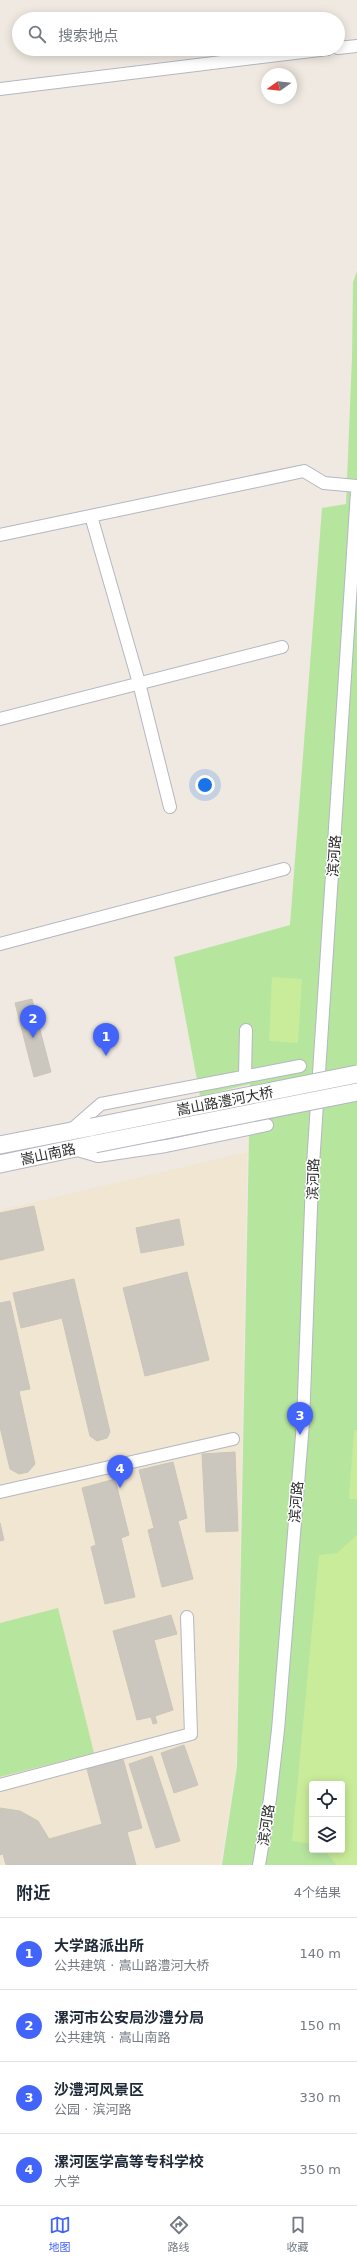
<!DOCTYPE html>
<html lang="zh">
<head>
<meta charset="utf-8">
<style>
  :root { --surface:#fff; --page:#f2f2f3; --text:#1f2937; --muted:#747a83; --line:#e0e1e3; --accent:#4264fb }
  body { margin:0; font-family:"DejaVu Sans","Noto Sans SC",sans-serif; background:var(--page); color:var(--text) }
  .controls { position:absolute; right:12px; bottom:12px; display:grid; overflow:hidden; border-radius:4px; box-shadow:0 2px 10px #0003 }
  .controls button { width:36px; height:36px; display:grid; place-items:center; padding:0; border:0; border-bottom:1px solid var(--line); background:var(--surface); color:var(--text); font:20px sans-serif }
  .compass { position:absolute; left:261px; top:68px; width:36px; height:36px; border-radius:50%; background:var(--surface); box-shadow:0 2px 10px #0003; rotate:255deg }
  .you { position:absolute; left:205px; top:785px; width:14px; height:14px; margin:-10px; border:3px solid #fff; border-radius:50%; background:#1a73e8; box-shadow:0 0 0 6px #1a73e833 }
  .badge { display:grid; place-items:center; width:26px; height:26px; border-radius:50%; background:var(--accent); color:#fff; font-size:13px; font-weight:700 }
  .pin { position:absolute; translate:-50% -33px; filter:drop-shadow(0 1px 2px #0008) }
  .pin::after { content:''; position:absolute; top:21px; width:14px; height:12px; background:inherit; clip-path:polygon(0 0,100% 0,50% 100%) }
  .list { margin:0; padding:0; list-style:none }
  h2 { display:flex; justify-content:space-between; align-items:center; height:52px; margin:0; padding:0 16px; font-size:17px }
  h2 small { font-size:13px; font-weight:400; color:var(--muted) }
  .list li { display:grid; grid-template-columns:26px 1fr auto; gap:12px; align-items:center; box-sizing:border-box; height:72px; padding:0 16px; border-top:1px solid var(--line) }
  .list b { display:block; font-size:15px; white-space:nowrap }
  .list p { margin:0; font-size:13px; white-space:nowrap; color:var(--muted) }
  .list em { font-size:13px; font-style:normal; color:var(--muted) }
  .icon { flex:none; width:22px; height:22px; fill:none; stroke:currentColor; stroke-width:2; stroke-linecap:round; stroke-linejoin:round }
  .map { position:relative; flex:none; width:357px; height:1865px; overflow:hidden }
  .search { position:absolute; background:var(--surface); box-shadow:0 2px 10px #0003; left:12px; right:12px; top:12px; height:44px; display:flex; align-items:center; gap:10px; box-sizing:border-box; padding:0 14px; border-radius:22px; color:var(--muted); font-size:15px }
  .sheet { height:340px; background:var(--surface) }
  nav { display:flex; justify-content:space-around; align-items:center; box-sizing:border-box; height:56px; border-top:1px solid var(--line); background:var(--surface); font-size:11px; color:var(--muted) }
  nav a { display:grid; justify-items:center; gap:2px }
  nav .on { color:var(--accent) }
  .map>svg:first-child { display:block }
  .education { fill:#f0e6d1 }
  .green { fill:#b6e59e; fill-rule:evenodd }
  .pitch { fill:#c9ec9a }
  .building { fill:#cbc7bf; stroke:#cbc5ba }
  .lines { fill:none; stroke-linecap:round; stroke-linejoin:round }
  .street-casing { stroke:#b4b7c1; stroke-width:14 }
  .secondary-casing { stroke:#b4b7c1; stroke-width:19 }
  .street { stroke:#fff; stroke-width:12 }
  .secondary { stroke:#fff; stroke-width:17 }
  .secondary-bridge-casing { stroke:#b4b7c1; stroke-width:19; stroke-linecap:butt }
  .secondary-bridge { stroke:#fff; stroke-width:17 }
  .labels { text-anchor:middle; stroke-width:3; stroke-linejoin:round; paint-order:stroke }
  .street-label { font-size:14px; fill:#2e2e2e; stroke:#fff }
</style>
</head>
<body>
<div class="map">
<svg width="357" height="1865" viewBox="0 0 357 1865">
  <rect width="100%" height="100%" fill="#efe9e1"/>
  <path class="education" d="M247 1152 236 1766 220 1865H0V1210Z"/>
  <path class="green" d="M357 271V1865H222L237 1766 250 1084 200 1096 174 957 290 925 322 508 346 504 352 358 353 282ZM312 1784H342V1850H312Z
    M58 1608 94 1753 0 1777V1623Z"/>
  <path class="pitch" d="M272 977 302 979 298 1043 269 1041Z
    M354 1430H357V1499H349Z
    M357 1535V1865H337L324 1850H342V1784H312V1844L292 1841 319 1555 337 1553Z"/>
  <path class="building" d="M32 999 51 1072 34 1077 15 1003Z
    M34 1206 44 1250 0 1260V1213Z
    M179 1219 184 1245 141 1253 136 1228Z
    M187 1272 209 1360 145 1376 123 1288Z
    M74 1279 110 1432 107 1438 97 1441 90 1436 62 1318 21 1328 13 1293Z
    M10 1301 30 1389 19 1391 35 1464 28 1472 19 1474 10 1469 0 1427V1303Z
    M235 1452 238 1531 206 1532 202 1454Z
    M173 1462 187 1518 178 1521 193 1579 162 1587 148 1530 154 1528 139 1470Z
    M115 1479 129 1535 121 1538 135 1597 105 1604 91 1547 96 1545 82 1488Z
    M0 1523 4 1540 0 1541Z
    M171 1615 177 1634 154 1640 173 1710 155 1716 157 1723 153 1724 151 1717 137 1720 113 1631Z
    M184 1745 198 1785 174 1793 161 1753Z
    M152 1756 180 1841 156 1848 129 1764Z
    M123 1759 142 1828 127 1832 136 1865H6L3 1854 0 1855V1808L20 1811 38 1821 49 1839 102 1824 87 1769Z"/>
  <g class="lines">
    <defs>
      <path id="street" d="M338 48 357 46
        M0 89 328 49
        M91 516 139 683 170 807
        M0 535 304 471 324 483 357 486
        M0 719 282 647
        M0 944 284 869
        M245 1076 246 1030
        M70 1131 101 1104 300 1066
        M74 1149 98 1156 166 1146 267 1125
        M0 1492 233 1439
        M0 1785 191 1734 187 1617
        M259 1865 270 1799 278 1730 303 1423 312 1180 357 492"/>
      <path id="secondary" d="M0 1145 92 1127
        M0 1164 95 1144"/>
    </defs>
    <use href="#street" class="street-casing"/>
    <use href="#secondary" class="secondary-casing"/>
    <use href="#street" class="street"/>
    <use href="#secondary" class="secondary"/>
    <defs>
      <path id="secondary-bridge" d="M92 1127 357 1074
        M95 1144 357 1092"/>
    </defs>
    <use href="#secondary-bridge" class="secondary-bridge-casing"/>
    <use href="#secondary-bridge" class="secondary-bridge"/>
  </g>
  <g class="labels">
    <g class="street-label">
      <text transform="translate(334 856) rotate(-86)" y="5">滨河路</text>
      <text transform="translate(225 1101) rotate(-11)" y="5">嵩山路澧河大桥</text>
      <text transform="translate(48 1154) rotate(-12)" y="5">嵩山南路</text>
      <text transform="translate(313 1179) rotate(-88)" y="5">滨河路</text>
      <text transform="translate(296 1502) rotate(-85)" y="5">滨河路</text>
      <text transform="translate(266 1825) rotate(-81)" y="5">滨河路</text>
    </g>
  </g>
</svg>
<div class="controls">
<button><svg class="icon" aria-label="locate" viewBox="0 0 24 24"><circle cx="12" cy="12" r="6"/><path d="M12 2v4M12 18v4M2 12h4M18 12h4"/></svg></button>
<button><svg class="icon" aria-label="layers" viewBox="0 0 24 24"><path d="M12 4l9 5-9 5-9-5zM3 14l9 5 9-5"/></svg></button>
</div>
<svg class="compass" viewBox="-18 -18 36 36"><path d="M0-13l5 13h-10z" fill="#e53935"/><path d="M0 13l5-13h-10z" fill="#747a83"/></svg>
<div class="you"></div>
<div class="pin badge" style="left:106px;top:1056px">1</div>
<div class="pin badge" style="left:33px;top:1038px">2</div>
<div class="pin badge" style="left:300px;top:1435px">3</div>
<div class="pin badge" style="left:120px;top:1488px">4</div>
<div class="search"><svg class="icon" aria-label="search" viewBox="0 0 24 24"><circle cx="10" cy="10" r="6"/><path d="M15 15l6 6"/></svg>搜索地点</div>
</div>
<section class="sheet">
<h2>附近<small>4个结果</small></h2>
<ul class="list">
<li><span class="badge">1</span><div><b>大学路派出所</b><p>公共建筑 · 嵩山路澧河大桥</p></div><em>140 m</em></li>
<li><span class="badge">2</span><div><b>漯河市公安局沙澧分局</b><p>公共建筑 · 嵩山南路</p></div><em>150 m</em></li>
<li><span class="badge">3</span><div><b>沙澧河风景区</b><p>公园 · 滨河路</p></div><em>330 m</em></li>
<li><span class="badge">4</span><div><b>漯河医学高等专科学校</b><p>大学</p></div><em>350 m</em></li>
</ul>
</section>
<nav>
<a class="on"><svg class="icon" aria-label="map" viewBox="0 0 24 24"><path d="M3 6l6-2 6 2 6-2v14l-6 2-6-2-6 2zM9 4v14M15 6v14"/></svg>地图</a>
<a><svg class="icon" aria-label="directions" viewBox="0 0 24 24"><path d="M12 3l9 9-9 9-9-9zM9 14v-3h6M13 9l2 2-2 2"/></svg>路线</a>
<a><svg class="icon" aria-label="saved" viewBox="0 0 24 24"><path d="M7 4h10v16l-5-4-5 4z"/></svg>收藏</a>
</nav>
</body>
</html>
